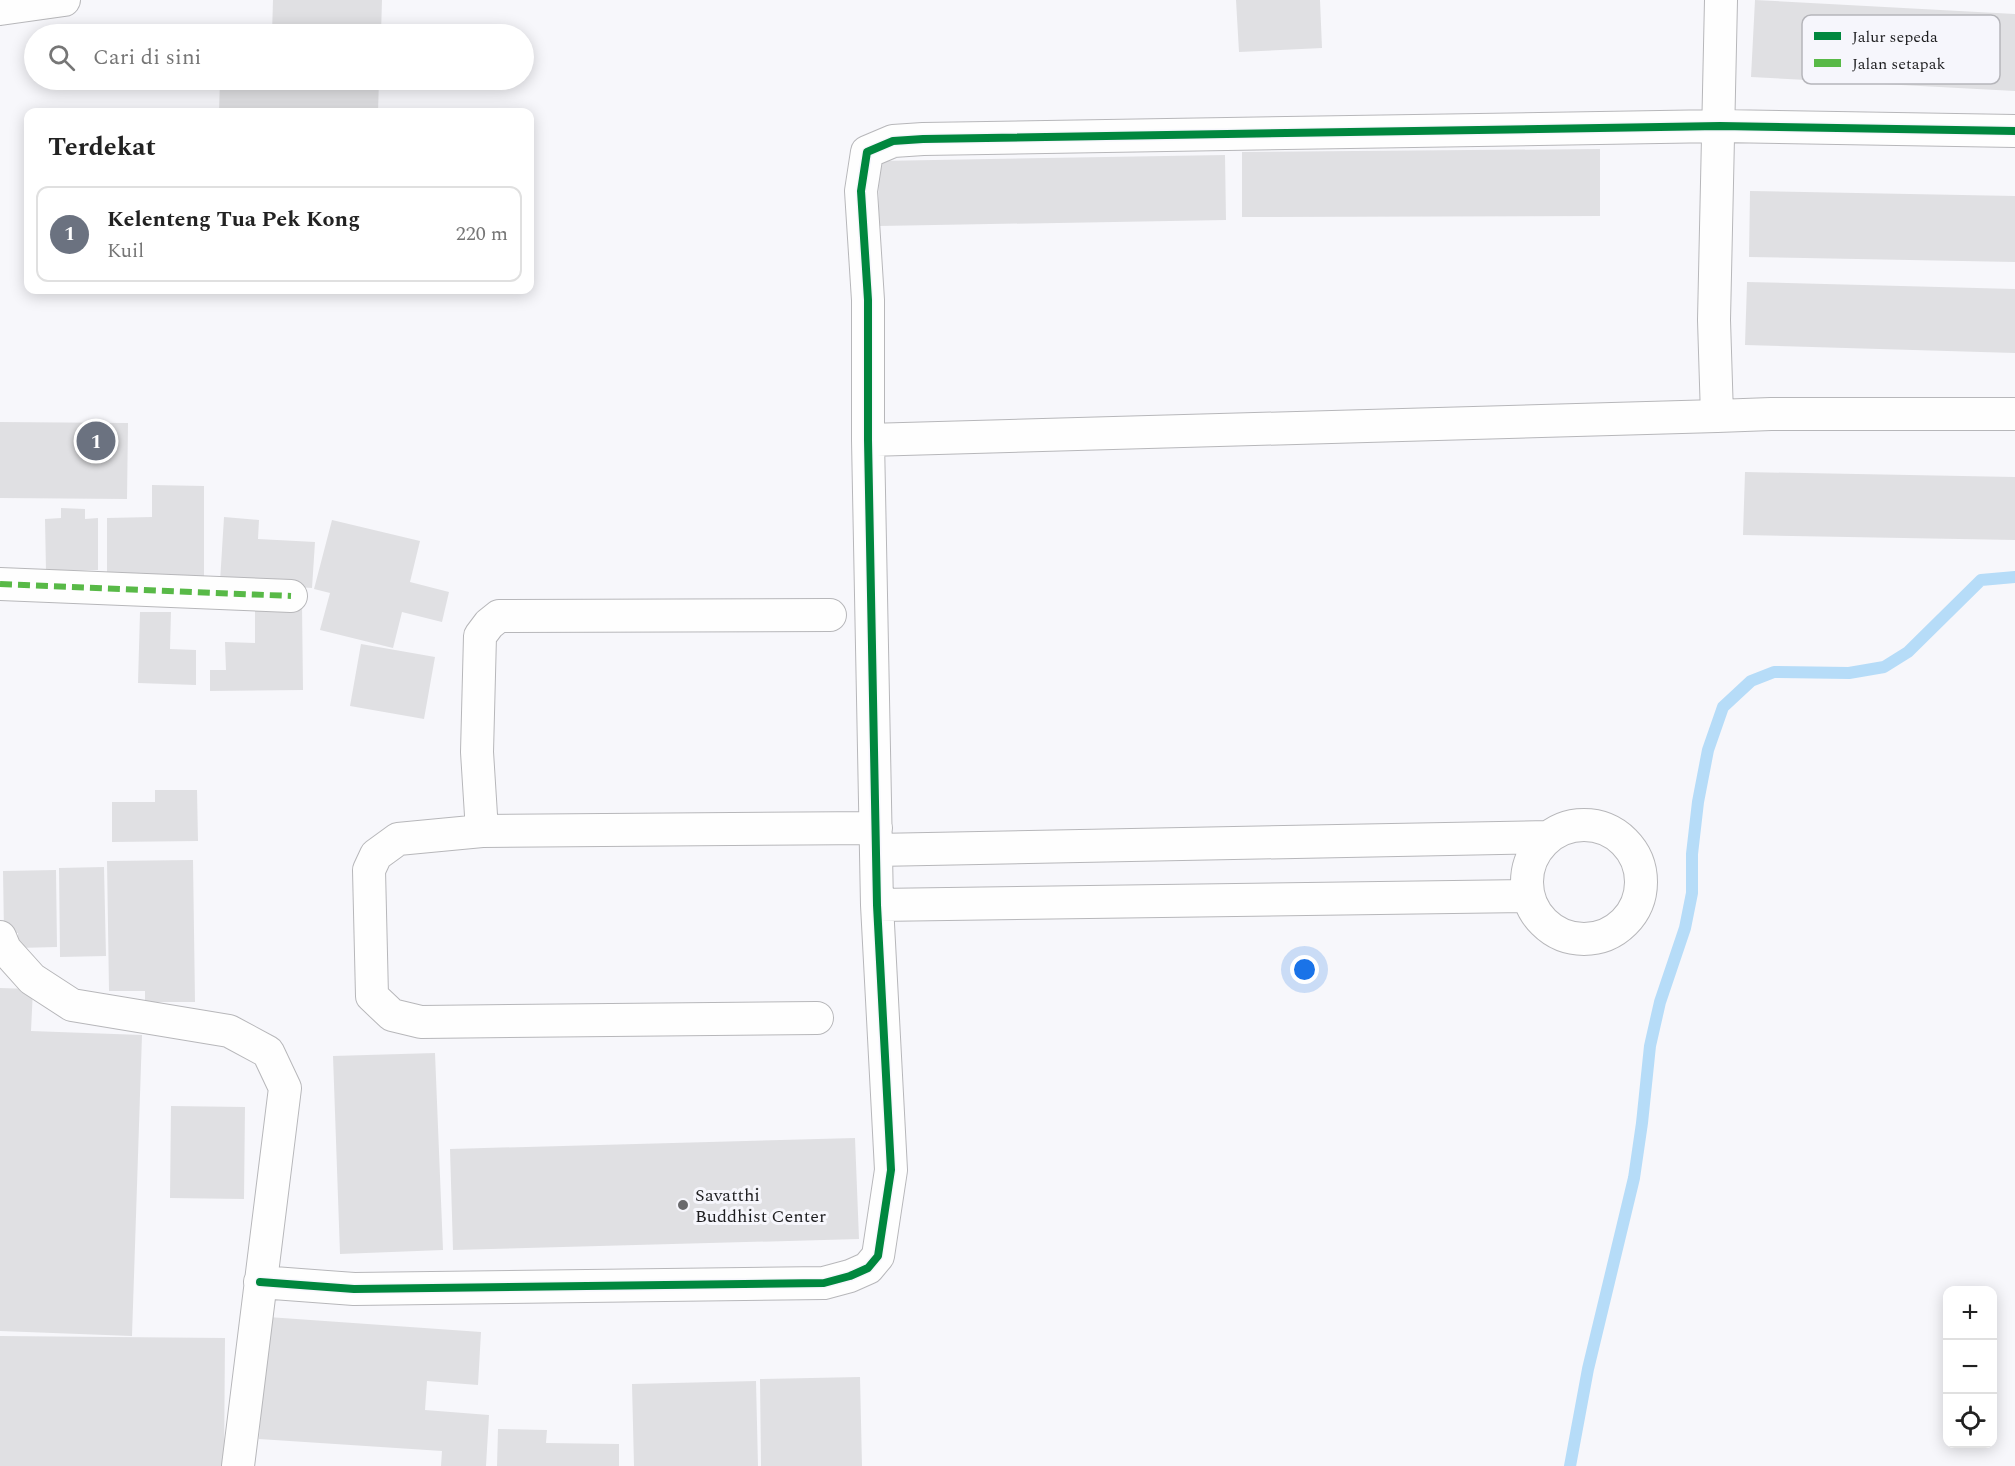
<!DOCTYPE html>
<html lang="id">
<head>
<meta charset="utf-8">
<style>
  :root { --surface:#fff; --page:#f6f6f6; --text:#222; --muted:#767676; --line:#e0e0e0; --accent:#69696c }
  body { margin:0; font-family:Spectral,serif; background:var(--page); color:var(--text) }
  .controls { position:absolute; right:18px; bottom:18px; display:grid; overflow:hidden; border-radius:12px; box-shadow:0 3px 15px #0003 }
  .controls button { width:54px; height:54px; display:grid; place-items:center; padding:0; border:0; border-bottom:2px solid var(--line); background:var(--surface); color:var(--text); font:30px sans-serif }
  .you { position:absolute; left:1305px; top:970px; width:21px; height:21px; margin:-15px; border:4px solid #fff; border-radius:50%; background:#1a73e8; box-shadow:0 0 0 9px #1a73e833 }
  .badge { display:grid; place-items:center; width:39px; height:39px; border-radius:50%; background:var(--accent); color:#fff; font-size:20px; font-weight:700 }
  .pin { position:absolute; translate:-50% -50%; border:3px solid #fff; box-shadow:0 2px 6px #0006 }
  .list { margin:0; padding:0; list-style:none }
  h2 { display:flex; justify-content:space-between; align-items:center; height:78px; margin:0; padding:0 24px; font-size:26px }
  h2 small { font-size:20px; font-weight:400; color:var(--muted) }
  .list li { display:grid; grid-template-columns:39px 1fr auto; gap:18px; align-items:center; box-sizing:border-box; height:96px; margin:0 12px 12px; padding:0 12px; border:2px solid var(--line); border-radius:12px }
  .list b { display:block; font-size:22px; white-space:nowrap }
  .list p { margin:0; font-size:20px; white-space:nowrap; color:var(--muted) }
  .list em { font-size:20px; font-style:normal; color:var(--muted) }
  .icon { flex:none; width:33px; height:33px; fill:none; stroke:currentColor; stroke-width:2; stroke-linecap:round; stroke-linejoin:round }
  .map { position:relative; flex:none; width:2015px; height:1466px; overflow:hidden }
  .search { position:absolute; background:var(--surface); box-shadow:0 3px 15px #0003; left:24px; top:24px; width:510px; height:66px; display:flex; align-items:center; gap:15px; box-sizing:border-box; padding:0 21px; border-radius:33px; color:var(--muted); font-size:22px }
  .panel { position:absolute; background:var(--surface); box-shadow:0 3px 15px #0003; left:24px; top:108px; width:510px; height:186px; border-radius:12px }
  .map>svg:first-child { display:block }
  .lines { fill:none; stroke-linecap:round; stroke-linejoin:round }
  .stream { stroke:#b6dcf8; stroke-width:12 }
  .building { fill:#e0e0e3 }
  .minor-casing { stroke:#b7b7ba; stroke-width:34 }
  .minor { stroke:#fefefe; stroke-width:32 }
  .quiet { stroke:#58b947; stroke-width:6; stroke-dasharray:12 6; stroke-linecap:butt }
  .cycleway-casing { stroke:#f6f6fc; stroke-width:11 }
  .cycleway { stroke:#00873e; stroke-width:8 }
  .poi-dot { fill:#69696c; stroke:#f6f6fc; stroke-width:2 }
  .labels { text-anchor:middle; stroke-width:6; stroke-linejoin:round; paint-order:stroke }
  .poi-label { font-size:18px; fill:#1d1d1f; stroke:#f6f6fc; text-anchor:start }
  .key { fill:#f6f6fc; stroke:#b5b5ba; stroke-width:1.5 }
  .key-label { font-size:16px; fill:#1d1d1f }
</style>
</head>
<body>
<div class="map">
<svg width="2015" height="1466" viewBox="0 0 2015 1466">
  <rect width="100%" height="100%" fill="#f7f7fb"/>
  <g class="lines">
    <path class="stream" d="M1570 1466 1588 1369 1634 1178 1642 1123 1650 1046 1660 1002 1685 928 1692 893V854L1698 802 1708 750 1723 707 1751 681 1774 672 1849 673 1884 667 1908 652 1981 580 2015 577"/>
  </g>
  <path class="building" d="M273 0H382L381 34H272Z
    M1236 0H1320L1322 48 1239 52Z
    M1755 0 2015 14V91L1751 77Z
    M220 80H379L378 112H219Z
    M1600 149V216L1242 217V152Z
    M1225 155 1226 220 879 226 878 161Z
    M1750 191 2015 196V262L1749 257Z
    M1747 282 2015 289V353L1745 345Z
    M0 422 128 423 127 499 0 498Z
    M1745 472 2015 477V540L1743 535Z
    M152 485 204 486V579H107V518L152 517Z
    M61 508 85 509V519L98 518V570L46 571 45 519 61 518Z
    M224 517 259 520 258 539 315 542 312 588 220 582Z
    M332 520 420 541 410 582 449 592 442 622 402 612 393 648 320 630 330 593 314 589Z
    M255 604H302L303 690 210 691V670H226L225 642 255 643Z
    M140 612H171L170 649 196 650V685L138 683Z
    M361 644 435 657 424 719 350 706Z
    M155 790H197L198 841 112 842V802H155Z
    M193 860 195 1002H145V991H109L107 861Z
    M104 867 106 956 60 957 59 868Z
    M56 870 57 947 18 948V933H4L3 871Z
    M0 988 33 989 31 1031 142 1035 132 1336 0 1331Z
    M435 1053 443 1250 340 1254 333 1056Z
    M171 1106 245 1107 244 1199 170 1198Z
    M855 1138 859 1239 453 1250 450 1149Z
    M268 1317 481 1332 478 1385 427 1381 425 1410 489 1415 486 1466H441L442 1451 259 1439Z
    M0 1336 225 1338 224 1466H0Z
    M860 1377 862 1466H761L760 1379Z
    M756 1381 758 1466H634L632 1384Z
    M498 1429 547 1430 546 1443 619 1444V1466H497Z"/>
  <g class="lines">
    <defs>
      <path id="minor" d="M1721 0 1714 320 1717 416 1771 414H2015
        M0 9 64 0
        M868 440 1717 416
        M0 584 291 596
        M830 615 499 616 489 624 480 636 477 752 482 831 876 828
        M1527 882a57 57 0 1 1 114 0a57 57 0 1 1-114 0Z
        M482 831 398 839 376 855 369 870 372 996 392 1015 421 1022 817 1018
        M876 850 1548 837
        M877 905 1528 896
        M0 937 5 949 32 979 72 1005 229 1031 268 1052 285 1088 238 1466
        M260 1282 354 1289 824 1283 850 1276 868 1268 878 1256 891 1170 877 905 868 440V300L861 191 867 152 893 141 923 139 1720 126 2015 131"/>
    </defs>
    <use href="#minor" class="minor-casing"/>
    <use href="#minor" class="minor"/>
    <path class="quiet" d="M0 584 291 596"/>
    <defs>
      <path id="cycleway" d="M260 1282 354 1289 824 1283 850 1276 868 1268 878 1256 891 1170 877 905 868 440V300L861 191 867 152 893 141 923 139 1720 126 2015 131"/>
    </defs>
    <use href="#cycleway" class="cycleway-casing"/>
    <use href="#cycleway" class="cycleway"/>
  </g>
  <circle class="poi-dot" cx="683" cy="1205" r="6"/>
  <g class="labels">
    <g class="poi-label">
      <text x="695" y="1201">Savatthi<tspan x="695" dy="21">Buddhist Center</tspan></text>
    </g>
  </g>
  <rect x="1802" y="15" width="198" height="69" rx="9" class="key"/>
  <rect x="1814" y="32" width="27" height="8" fill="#00873e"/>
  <rect x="1814" y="59" width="27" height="8" fill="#58b947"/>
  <g class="key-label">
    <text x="1852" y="42">Jalur sepeda</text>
    <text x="1852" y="69">Jalan setapak</text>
  </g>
</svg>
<div class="controls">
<button>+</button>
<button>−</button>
<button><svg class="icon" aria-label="locate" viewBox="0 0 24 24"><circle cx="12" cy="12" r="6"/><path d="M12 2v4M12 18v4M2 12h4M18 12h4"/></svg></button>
</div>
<div class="you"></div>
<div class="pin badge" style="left:96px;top:441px;background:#6b7280">1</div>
<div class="search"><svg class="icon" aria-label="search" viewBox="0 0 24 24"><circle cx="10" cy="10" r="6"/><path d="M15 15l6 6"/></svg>Cari di sini</div>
<section class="panel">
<h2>Terdekat<small></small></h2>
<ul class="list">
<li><span class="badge" style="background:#6b7280">1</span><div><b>Kelenteng Tua Pek Kong</b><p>Kuil</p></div><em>220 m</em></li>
</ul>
</section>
</div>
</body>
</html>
